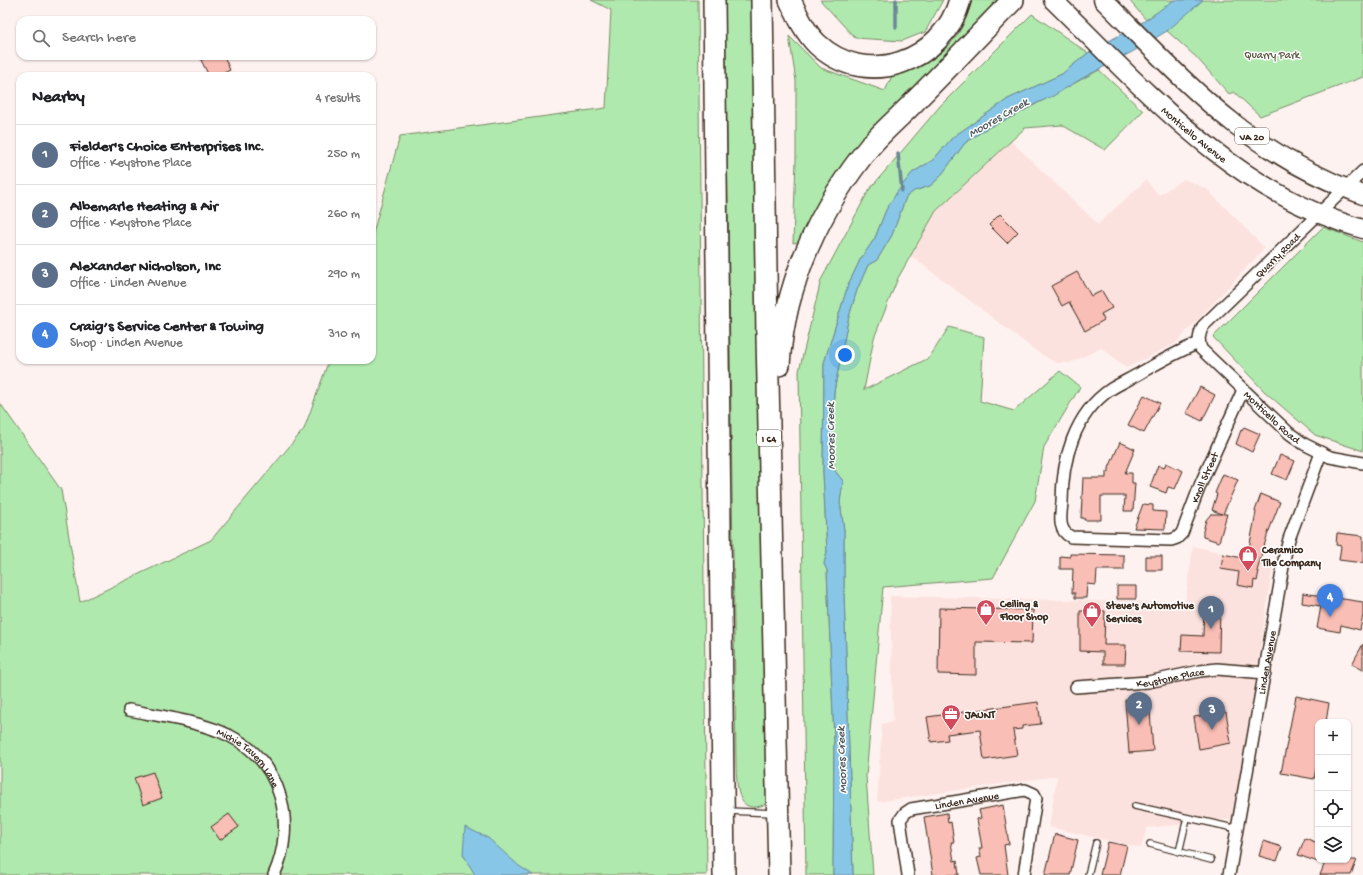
<!DOCTYPE html>
<html lang="en">
<head>
<meta charset="utf-8">
<style>
  :root { --surface:#fff; --page:#f6f6f6; --text:#202124; --muted:#757577; --line:#e0e0e0; --accent:#d1495b }
  body { margin:0; font-family:"Gochi Hand",sans-serif; background:var(--page); color:var(--text) }
  .controls { position:absolute; right:12px; bottom:12px; display:grid; overflow:hidden; border-radius:8px; box-shadow:0 1px 3px #0004 }
  .controls button { width:36px; height:36px; display:grid; place-items:center; padding:0; border:0; border-bottom:1px solid var(--line); background:var(--surface); color:var(--text); font:20px sans-serif }
  .you { position:absolute; left:845px; top:355px; width:14px; height:14px; margin:-10px; border:3px solid #fff; border-radius:50%; background:#1a73e8; box-shadow:0 0 0 6px #1a73e833 }
  .badge { display:grid; place-items:center; width:26px; height:26px; border-radius:50%; background:var(--accent); color:#fff; font-size:13px; font-weight:700 }
  .pin { position:absolute; translate:-50% -33px; filter:drop-shadow(0 1px 2px #0008) }
  .pin::after { content:''; position:absolute; top:21px; width:14px; height:12px; background:inherit; clip-path:polygon(0 0,100% 0,50% 100%) }
  .list { margin:0; padding:0; list-style:none }
  h2 { display:flex; justify-content:space-between; align-items:center; height:52px; margin:0; padding:0 16px; font-size:17px }
  h2 small { font-size:13px; font-weight:400; color:var(--muted) }
  .list li { display:grid; grid-template-columns:26px 1fr auto; gap:12px; align-items:center; box-sizing:border-box; height:60px; padding:0 16px; border-top:1px solid var(--line) }
  .list b { display:block; font-size:15px; white-space:nowrap }
  .list p { margin:0; font-size:13px; white-space:nowrap; color:var(--muted) }
  .list em { font-size:13px; font-style:normal; color:var(--muted) }
  .icon { flex:none; width:22px; height:22px; fill:none; stroke:currentColor; stroke-width:2; stroke-linecap:round; stroke-linejoin:round }
  .map { position:relative; flex:none; width:1363px; height:875px; overflow:hidden }
  .search { position:absolute; background:var(--surface); box-shadow:0 1px 3px #0004; left:16px; top:16px; width:360px; height:44px; display:flex; align-items:center; gap:10px; box-sizing:border-box; padding:0 14px; border-radius:12px; color:var(--muted); font-size:15px }
  .panel { position:absolute; background:var(--surface); box-shadow:0 1px 3px #0004; left:16px; top:72px; width:360px; height:292px; border-radius:12px }
  .map>svg:first-child { display:block }
  .built { fill:#fce2de }
  .green { fill:#b0e9ad; stroke:#768a66 }
  .water { fill:#88c6e8; stroke:#698897 }
  .lines { fill:none; stroke-linecap:round; stroke-linejoin:round }
  .stream { stroke:#698897; stroke-width:3.5 }
  .building { fill:#f9beb5; stroke:#3b2a1e }
  .service-casing { stroke:#3b2a1e; stroke-width:8 }
  .minor-casing { stroke:#3b2a1e; stroke-width:14 }
  .primary-casing { stroke:#3b2a1e; stroke-width:21 }
  .motorway-casing { stroke:#3b2a1e; stroke-width:24 }
  .service { stroke:#fff; stroke-width:5.5 }
  .minor { stroke:#fff; stroke-width:11 }
  .primary { stroke:#fff; stroke-width:18 }
  .motorway { stroke:#fff; stroke-width:21 }
  .labels { text-anchor:middle; stroke-width:3; stroke-linejoin:round; paint-order:stroke }
  .shield { fill:#fff; stroke:#766a62; stroke-width:1 }
  .shield-label { font-size:10px; font-weight:bold; fill:#3b2a1e }
  .park-label { font-size:11px; fill:#585a42; stroke:#fff }
  .street-label { font-size:11px; fill:#3b2a1e; stroke:#fff }
  .poi-label { font-size:11px; font-weight:bold; fill:#3b2a1e; stroke:#fff; text-anchor:start }
  .water-label { font-size:12px; font-style:italic; fill:#52595b; stroke:#fff }
</style>
</head>
<body>
<div class="map">
<svg width="1363" height="875" viewBox="0 0 1363 875">
  <rect width="100%" height="100%" fill="#fef2f0"/>
  <filter id="ink" filterUnits="userSpaceOnUse"><feTurbulence type="fractalNoise" baseFrequency=".025" numOctaves="2"/><feDisplacementMap in="SourceGraphic" scale="8" xChannelSelector="R" yChannelSelector="G"/><feConvolveMatrix kernelMatrix="1 2 1 2 8 2 1 2 1" color-interpolation-filters="sRGB"/></filter>
  <g filter="url(#ink)">
    <path class="built" d="M1011 141 1098 224 1146 180 1159 195 1184 179 1207 189 1265 248 1175 344 1126 368 1102 348 1070 363H1056L1036 351 911 256 936 211Z
      M1193 546 1273 565 1234 819 1147 828 1141 848 1049 827 1057 776 877 802 882 724 893 721 890 596 1185 603Z"/>
    <path class="green" d="M591 0H698L707 875H0V403L61 490 80 602 211 540 304 429 329 360H372V237L400 136 606 108 611 10Z
      M725 0H756L768 803C734 820 737 781 736 760Z
      M820 0H943L925 32 902 41 855 38Z
      M972 0H1005L974 32 806 241 793 243 796 160V81L789 36 821 68 885 91 892 76C935 63 961 45 972 0Z
      M1129 0H1363V77L1260 116 1234 92 1229 94 1196 57 1156 21V13L1146 20Z
      M1032 14 1088 53 1062 74 1008 99 953 137 933 160 912 173 886 210 875 238 860 260 848 285 824 363 823 472 827 552 824 564 827 570 834 740 833 875H806L799 371 821 280 869 190 940 106Z
      M1099 70 1143 111 1105 150 1062 125 1025 128 936 211 898 278 874 338 864 390 929 358 949 327 984 337 980 401 1014 411 1060 371 1080 387 1044 447 1035 501 993 578 883 587 866 776 873 875H853L844 593V530L840 502 843 481 835 471 832 450 834 392 848 320 857 290 868 265 877 260 892 235 906 197 914 191 930 186 939 178 965 143 987 128 1014 116Z
      M1323 227 1363 242V451L1315 435 1264 391 1213 337Z"/>
    <path class="water" d="M1174 0H1203L1167 31 1132 52 1081 79 1053 96 1035 104 1014 116 987 128 965 143 939 178 930 186 914 191 906 197 892 235 877 260 868 265 857 290 848 320 834 391 832 450 835 471 843 481 840 502 844 530V593L853 875H833L834 740 827 570 824 564 827 552 823 472 824 363 848 285 860 260 875 238 886 210 897 192 912 173 933 160 953 137 1008 99 1062 74 1088 53 1146 20Z
      M465 827 488 838 519 866 533 875H475L463 854Z"/>
    <g class="lines">
      <path class="stream" d="M896 0V27
        M898 154 902 191"/>
    </g>
    <path class="building" d="M210 56H224L230 70 218 76H209L201 60Z
      M1000 214 1018 232 1007 243 989 225Z
      M1077 272 1091 296 1102 291 1112 308 1101 314 1104 320 1085 331 1069 302 1062 306 1051 286Z
      M1200 387 1215 395 1202 421 1186 413Z
      M1144 395 1160 403 1144 433 1128 425Z
      M1244 427 1260 434 1252 452 1236 444 1241 430 1242 431Z
      M1120 442 1135 449 1125 473H1132V483H1135L1133 511H1124L1125 496H1101V520H1084V518H1081L1083 478H1106V472H1109V468Z
      M1280 455 1295 461 1287 480 1272 474Z
      M1166 463 1183 471 1175 489 1168 487 1166 493 1150 487 1158 465 1164 468Z
      M1223 474 1238 480 1223 514H1227L1219 542 1203 537V531L1206 520 1211 514H1222L1212 510 1217 494 1215 493Z
      M1261 494 1280 502 1267 536 1257 571H1259L1257 581 1254 580 1253 588 1237 585 1239 572 1221 569 1223 554 1247 559 1256 512 1255 511Z
      M1143 504 1153 505V511L1166 512 1165 529 1134 528Z
      M1337 533 1363 536V563L1339 560 1341 546 1336 545Z
      M1070 554 1124 555V570H1097L1096 585 1087 584 1086 598H1075V593H1072L1073 569H1060V556L1070 557Z
      M1146 556H1162V570H1146Z
      M1117 586H1136V599H1117Z
      M1303 593 1363 602V615L1360 630 1341 625 1340 632 1317 628 1321 606 1302 603Z
      M1204 606H1220L1219 652 1181 651 1182 635 1203 636Z
      M939 608 1033 610 1032 643 976 642V675L938 674Z
      M1080 611H1105L1104 645H1126L1125 664H1103V652L1080 651Z
      M1363 644V670L1352 664Z
      M1296 696 1329 703 1326 722H1318V758L1314 779 1281 773Z
      M1149 698 1153 751 1129 753 1125 700Z
      M1038 702 1041 724 1022 726V729L1013 730 1017 755 984 760 980 730 947 734 948 740 931 742 927 717Z
      M1226 712 1231 743 1199 749 1194 717Z
      M153 772 162 798 143 805 134 778Z
      M1003 805 1009 844 1004 845 1008 875H981L977 858 981 857 979 848H982L977 819 981 818 979 810Z
      M947 813 948 823 951 822 954 842H951L954 861 957 860 959 875H933L924 817Z
      M229 814 239 827 220 840 211 827Z
      M1055 834 1078 840 1070 875H1045Z
      M1305 838 1318 843V862L1298 855Z
      M1263 841 1282 847 1277 861 1259 856Z
      M1108 842 1127 846 1120 875H1100Z
      M1326 860H1357L1351 875H1320Z"/>
    <g class="lines">
      <defs>
        <path id="service" d="M1135 806 1238 829
          M728 811 773 813
          M1150 844 1211 860
          M1179 852 1187 818
          M1088 875 1096 843"/>
        <g id="minor">
          <path id="s1" d="M1363 171 1203 326C1199 334 1198 340 1201 349L1289 433 1304 444 1330 457 1363 463"/>
          <path id="s2" d="M1199 343C1179 351 1161 361 1142 372 1132 378 1121 383 1111 389 1074 414 1062 460 1062 502 1061 515 1057 530 1071 537L1171 540 1177 538 1182 533 1201 483 1243 390"/>
          <path id="s3" d="M1076 687 1148 682 1200 671 1217 669 1265 673"/>
          <path id="s4" d="M129 710C160 716 203 722 230 736 282 762 297 824 274 875"/>
          <path id="s5" d="M908 875 900 820 905 813 911 809 1025 790 1034 794 1036 798 1024 875"/>
          <path id="s6" d="M1229 875 1285 555 1289 539 1321 453"/>
        </g>
        <g id="primary">
          <path id="s7" d="M1053 0C1145 90 1234 193 1363 229"/>
          <path d="M1103 0C1146 42 1188 88 1236 125 1275 155 1317 178 1363 195"/>
        </g>
        <path id="motorway" d="M714 0 724 875
          M762 0 767 336 779 875
          M790 0C797 15 805 32 817 44 866 90 943 62 960 0
          M779 365C784 284 820 207 871 145 885 129 902 115 916 100 949 67 981 33 1013 0"/>
      </defs>
      <use href="#service" class="service-casing"/>
      <use href="#minor" class="minor-casing"/>
      <use href="#primary" class="primary-casing"/>
      <use href="#motorway" class="motorway-casing"/>
      <use href="#service" class="service"/>
      <use href="#minor" class="minor"/>
      <use href="#primary" class="primary"/>
      <use href="#motorway" class="motorway"/>
    </g>
  </g>
  <defs>
    <symbol id="shop-pin" viewBox="-11 -11 22 30"><path d="M0 17L-7.5 6A9.5 9.5 0 1 1 7.5 6Z" fill="#d1495b" stroke="#fff"/><path d="M-5-2.5h2.3a2.7 3.5 0 0 1 5.4 0H5L5.5 6h-11ZM-1.5-2.5h3a1.5 2.3 0 0 0-3 0Z" fill="#fff"/></symbol>
    <symbol id="office-pin" viewBox="-11 -11 22 30"><path d="M0 17L-7.5 6A9.5 9.5 0 1 1 7.5 6Z" fill="#d1495b" stroke="#fff"/><path d="M-6-3h4V-5.5h4V-3h4V5H-6ZM-1-4.5V-3h2v-1.5ZM-6 0V1H6V0Z" fill="#fff"/></symbol>
  </defs>
  <g fill-rule="evenodd">
    <use href="#shop-pin" x="1237" y="544" width="22" height="30"/>
    <use href="#shop-pin" x="975" y="598" width="22" height="30"/>
    <use href="#shop-pin" x="1081" y="600" width="22" height="30"/>
    <use href="#office-pin" x="940" y="703" width="22" height="30"/>
  </g>
  <g class="labels">
    <g class="shield">
      <rect x="1235" y="128" width="34" height="16" rx="3"/>
      <rect x="757" y="430" width="24" height="16" rx="3"/>
    </g>
    <g class="shield-label">
      <text x="1252" y="140">VA 20</text>
      <text x="769" y="442">I 64</text>
    </g>
    <g class="park-label">
      <text x="1272" y="58">Quarry Park</text>
    </g>
    <g class="street-label">
      <text dy="4" stroke="none"><textPath href="#s7" startOffset="195">Monticello Avenue</textPath></text>
      <text transform="translate(1277 255) rotate(-45)" y="4">Quarry Road</text>
      <text dy="4" stroke="none"><textPath href="#s1" startOffset="345">Monticello Road</textPath></text>
      <text dy="4" stroke="none"><textPath href="#s2" startOffset="440">Knoll Street</textPath></text>
      <text dy="4" stroke="none"><textPath href="#s6" startOffset="216">Linden Avenue</textPath></text>
      <text dy="4" stroke="none"><textPath href="#s3" startOffset="95">Keystone Place</textPath></text>
      <text dy="4" stroke="none"><textPath href="#s4" startOffset="133">Michie Tavern Lane</textPath></text>
      <text dy="4" stroke="none"><textPath href="#s5" startOffset="128">Linden Avenue</textPath></text>
    </g>
    <g class="poi-label">
      <text x="1262" y="553">Ceramico<tspan x="1262" dy="13">Tile Company</tspan></text>
      <text x="1000" y="607">Ceiling &amp;<tspan x="1000" dy="13">Floor Shop</tspan></text>
      <text x="1106" y="609">Steve's Automotive<tspan x="1106" dy="13">Services</tspan></text>
      <text x="965" y="718">JAUNT</text>
    </g>
    <g class="water-label">
      <text transform="translate(998 117) rotate(-30)" y="4">Moores Creek</text>
      <text transform="translate(830 436) rotate(-91)" y="4">Moores Creek</text>
      <text transform="translate(841 760) rotate(-92)" y="4">Moores Creek</text>
    </g>
  </g>
</svg>
<div class="controls">
<button>+</button>
<button>−</button>
<button><svg class="icon" aria-label="locate" viewBox="0 0 24 24"><circle cx="12" cy="12" r="6"/><path d="M12 2v4M12 18v4M2 12h4M18 12h4"/></svg></button>
<button><svg class="icon" aria-label="layers" viewBox="0 0 24 24"><path d="M12 4l9 5-9 5-9-5zM3 14l9 5 9-5"/></svg></button>
</div>
<div class="you"></div>
<div class="pin badge" style="left:1211px;top:629px;background:#5c6f8a">1</div>
<div class="pin badge" style="left:1139px;top:725px;background:#5c6f8a">2</div>
<div class="pin badge" style="left:1212px;top:730px;background:#5c6f8a">3</div>
<div class="pin badge" style="left:1330px;top:617px;background:#3f7fe0">4</div>
<div class="search"><svg class="icon" aria-label="search" viewBox="0 0 24 24"><circle cx="10" cy="10" r="6"/><path d="M15 15l6 6"/></svg>Search here</div>
<section class="panel">
<h2>Nearby<small>4 results</small></h2>
<ul class="list">
<li><span class="badge" style="background:#5c6f8a">1</span><div><b>Fielder's Choice Enterprises Inc.</b><p>Office · Keystone Place</p></div><em>250 m</em></li>
<li><span class="badge" style="background:#5c6f8a">2</span><div><b>Albemarle Heating &amp; Air</b><p>Office · Keystone Place</p></div><em>260 m</em></li>
<li><span class="badge" style="background:#5c6f8a">3</span><div><b>Alexander Nicholson, Inc</b><p>Office · Linden Avenue</p></div><em>290 m</em></li>
<li><span class="badge" style="background:#3f7fe0">4</span><div><b>Craig’s Service Center &amp; Towing</b><p>Shop · Linden Avenue</p></div><em>310 m</em></li>
</ul>
</section>
</div>
</body>
</html>
